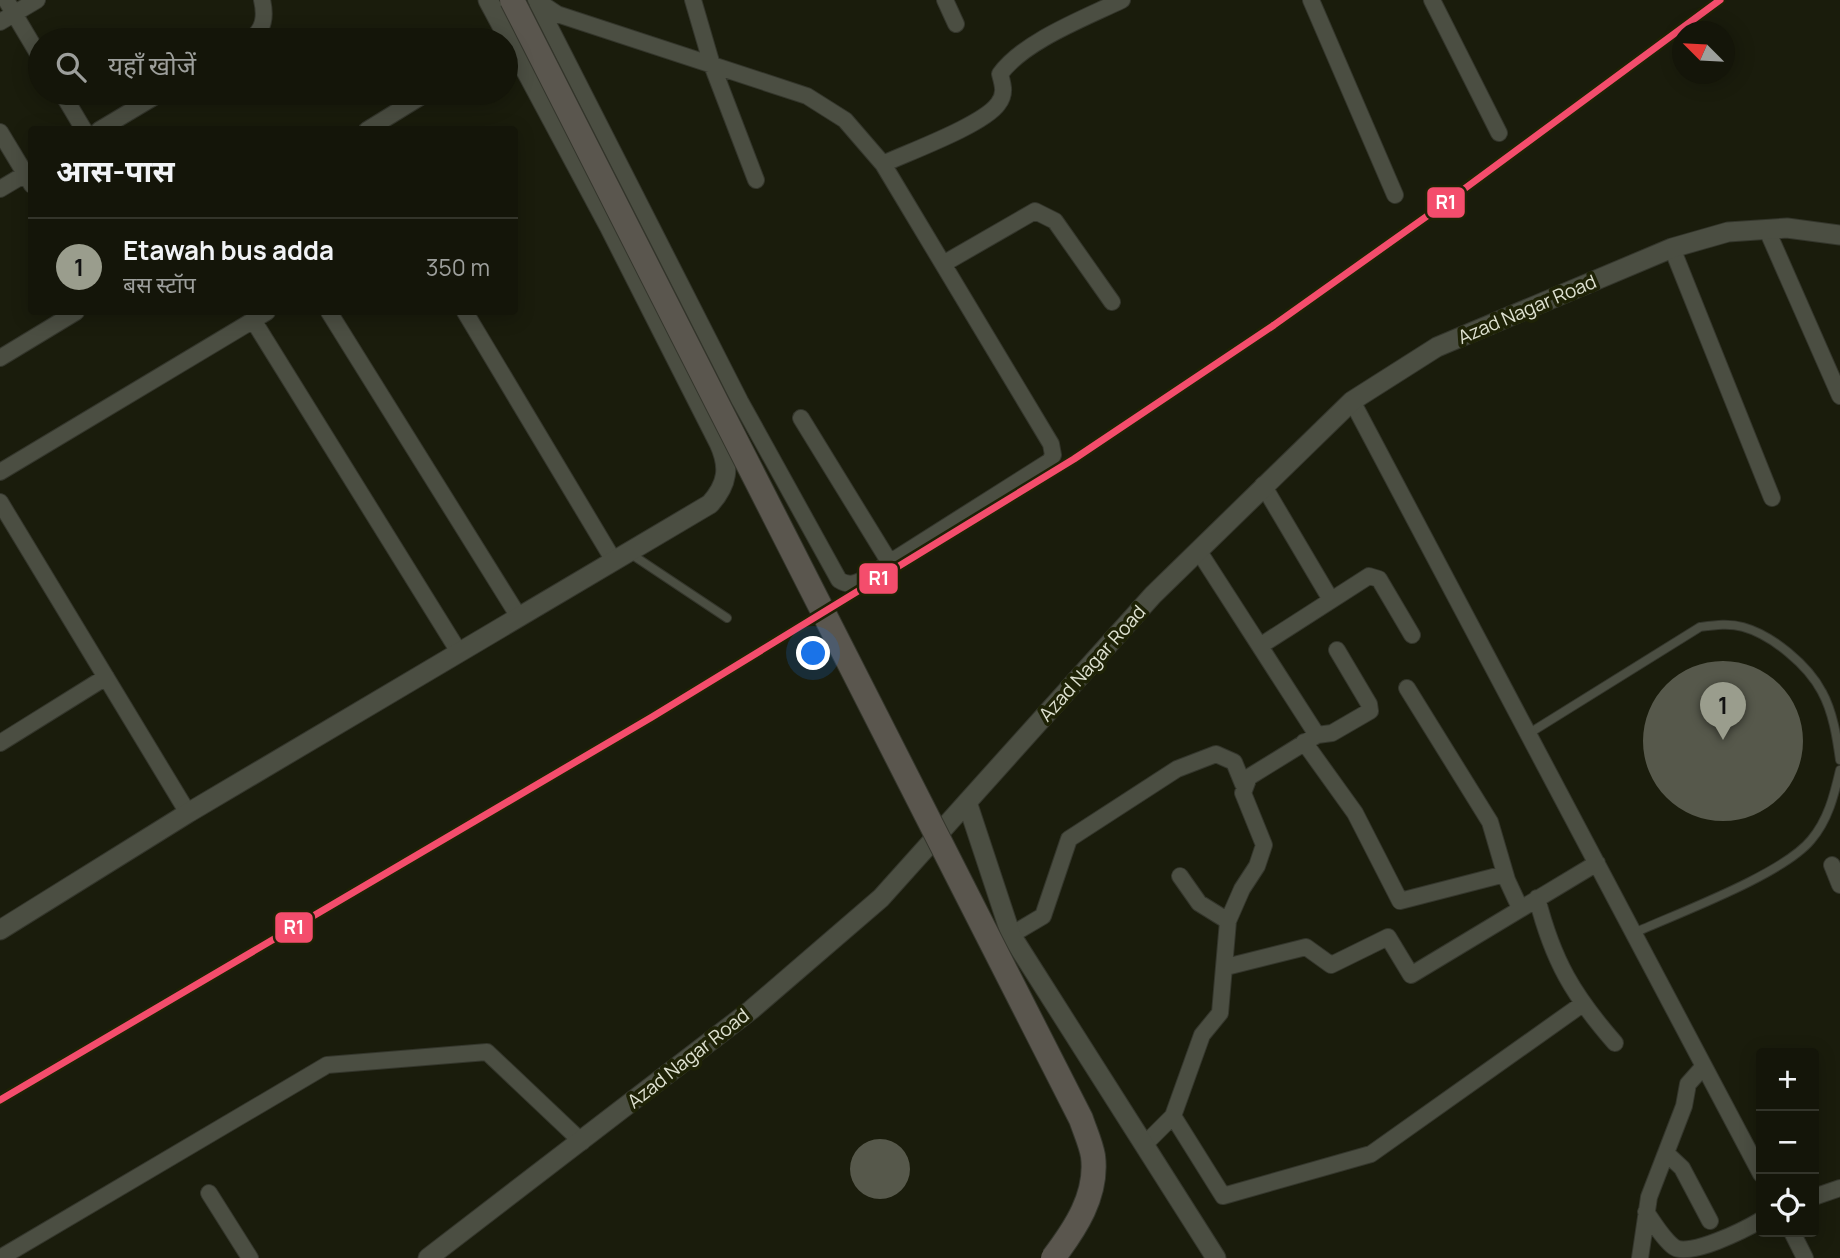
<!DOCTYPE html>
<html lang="hi">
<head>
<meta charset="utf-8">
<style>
  :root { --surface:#141509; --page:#212217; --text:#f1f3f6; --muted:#9d9f9c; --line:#33342a; --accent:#9a9d8d }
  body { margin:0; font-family:Manrope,"Noto Sans Devanagari",sans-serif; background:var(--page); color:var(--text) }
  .controls { position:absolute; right:21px; bottom:21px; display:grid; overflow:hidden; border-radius:7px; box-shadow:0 4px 18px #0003 }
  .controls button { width:63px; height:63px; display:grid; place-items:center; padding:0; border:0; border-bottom:2px solid var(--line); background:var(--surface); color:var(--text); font:35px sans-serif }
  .compass { position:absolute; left:1672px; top:21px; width:63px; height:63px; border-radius:50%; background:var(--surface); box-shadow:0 4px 18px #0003; rotate:294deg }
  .you { position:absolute; left:814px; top:654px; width:24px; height:24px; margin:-18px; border:5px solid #fff; border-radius:50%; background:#1a73e8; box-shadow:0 0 0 10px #1a73e833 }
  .badge { display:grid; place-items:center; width:46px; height:46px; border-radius:50%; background:var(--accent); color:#111; font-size:23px; font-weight:700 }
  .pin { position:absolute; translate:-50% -58px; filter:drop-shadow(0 2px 4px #0008) }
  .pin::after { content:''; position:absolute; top:37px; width:24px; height:21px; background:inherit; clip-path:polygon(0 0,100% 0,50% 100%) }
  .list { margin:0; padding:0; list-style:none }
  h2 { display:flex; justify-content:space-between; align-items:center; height:91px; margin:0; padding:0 28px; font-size:30px }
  h2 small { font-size:23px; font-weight:400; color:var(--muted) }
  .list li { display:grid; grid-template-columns:46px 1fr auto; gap:21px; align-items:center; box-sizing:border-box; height:98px; padding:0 28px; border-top:2px solid var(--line) }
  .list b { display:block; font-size:26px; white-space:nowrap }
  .list p { margin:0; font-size:23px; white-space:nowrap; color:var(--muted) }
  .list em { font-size:23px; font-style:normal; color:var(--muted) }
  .icon { flex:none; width:38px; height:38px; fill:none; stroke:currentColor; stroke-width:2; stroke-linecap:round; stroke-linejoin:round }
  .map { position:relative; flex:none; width:1840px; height:1258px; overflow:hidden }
  .search { position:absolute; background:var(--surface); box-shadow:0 4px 18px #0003; left:28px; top:28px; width:490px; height:77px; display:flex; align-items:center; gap:18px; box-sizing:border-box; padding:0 24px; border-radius:38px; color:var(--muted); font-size:26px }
  .panel { position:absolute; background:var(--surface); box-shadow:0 4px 18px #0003; left:28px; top:126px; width:490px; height:189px; border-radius:7px }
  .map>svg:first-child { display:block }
  .building { fill:#56584b }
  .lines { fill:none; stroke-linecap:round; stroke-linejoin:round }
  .service-casing { stroke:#34362c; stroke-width:10 }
  .minor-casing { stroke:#34362c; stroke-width:18 }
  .tertiary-casing { stroke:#34362c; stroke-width:21 }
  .service { stroke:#4b4e42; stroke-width:8 }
  .minor { stroke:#4b4e42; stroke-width:16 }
  .tertiary { stroke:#4b4e42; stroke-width:19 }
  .primary-bridge-casing { stroke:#34362c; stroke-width:26; stroke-linecap:butt }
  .primary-bridge { stroke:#5a564e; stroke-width:24 }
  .rail-1-casing { stroke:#1e2206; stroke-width:12 }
  .rail-1 { stroke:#f44d6c; stroke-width:7 }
  .labels { text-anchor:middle; stroke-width:7; stroke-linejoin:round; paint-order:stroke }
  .street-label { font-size:19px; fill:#dfe2d2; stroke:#1e2206 }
  .line-badge { stroke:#1e2206; stroke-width:2.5 }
  .badge-label { font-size:19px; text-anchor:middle; font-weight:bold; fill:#fff }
</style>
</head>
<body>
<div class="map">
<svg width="1840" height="1258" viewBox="0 0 1840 1258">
  <rect width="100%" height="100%" fill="#1a1c0c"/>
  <path class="building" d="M1643 741a80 80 0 1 1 160 0a80 80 0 1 1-160 0Z
    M850 1169a30 30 0 1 1 60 0a30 30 0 1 1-60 0Z"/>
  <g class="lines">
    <defs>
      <path id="service" d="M631 554 727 618
        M1528 734 1700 627C1715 625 1729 623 1743 627 1772 635 1808 665 1822 692 1833 712 1837 738 1840 760
        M1634 933C1678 913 1782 875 1811 840 1828 820 1834 796 1840 770"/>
      <path id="minor" d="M6 0 40 57
        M536 0 557 14 807 96 845 120 883 164 1051 444 1053 455 1050 461 867 577C857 583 850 587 839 580L740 401 537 2
        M693 0 712 65 756 180
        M945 0 956 24
        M1311 0 1395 195
        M1432 0 1499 133
        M0 22 37 0
        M249 40C264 31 266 17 262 0
        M62 93 84 130
        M99 130 161 93
        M367 130 427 93
        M0 132 32 185
        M883 164C909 152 983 125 998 104 1006 94 1003 85 1000 74 1024 41 1085 18 1122 0
        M0 189 32 170
        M1767 230 1840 396
        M1672 248 1772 498
        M943 264 1035 211 1055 221 1112 302
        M329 312 519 617
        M465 312 614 561
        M253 320 459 652
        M0 358 76 312
        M1352 401 1761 1174
        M801 418 890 563
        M0 472 267 312
        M1263 485 1331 600
        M0 502 188 813
        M1198 550 1317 735
        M1260 646 1369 576 1379 579 1412 635
        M1407 688 1490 822 1507 880 1520 908
        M1304 742 1355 813 1400 901 1505 874
        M0 743 106 677
        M1832 865 1840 885
        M1180 876 1199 903 1228 921
        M1537 898C1553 961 1573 995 1615 1043
        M1011 935 1043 916 1069 839 1177 769 1216 754 1234 762 1243 784
        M1226 967 1306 947 1331 965 1388 937 1411 975 1597 863
        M1173 1116 1223 1196 1371 1154 1581 1005
        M1144 1145 1173 1116 1202 1035 1220 1013 1228 921 1242 889 1257 866 1264 845 1243 793 1249 777 1317 735 1332 733 1370 711 1369 704 1337 650
        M1666 1153 1682 1168 1710 1221
        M209 1193 250 1258
        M1814 1197 1840 1188
        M1646 1212C1654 1223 1663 1239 1674 1247 1689 1258 1746 1229 1761 1220
        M1792 1232 1805 1258
        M0 1258 327 1065 487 1052 582 1142
        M1640 1258 1649 1197 1684 1106 1688 1084 1704 1066"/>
      <path id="tertiary" d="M967 802 1011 935 1216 1258
        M0 930 188 813 710 504C728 484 730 467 719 443L609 226 488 0
        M428 1258 751 1010 881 898 1153 595 1352 401 1437 347 1672 248 1728 232 1787 228 1840 235"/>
    </defs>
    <use href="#service" class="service-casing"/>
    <use href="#minor" class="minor-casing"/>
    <use href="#tertiary" class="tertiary-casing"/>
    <use href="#service" class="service"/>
    <use href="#minor" class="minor"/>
    <use href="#tertiary" class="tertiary"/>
    <defs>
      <path id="primary-bridge" d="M512 0 1081 1119C1085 1131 1091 1144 1093 1156 1098 1195 1075 1229 1053 1258"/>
    </defs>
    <use href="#primary-bridge" class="primary-bridge-casing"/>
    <use href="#primary-bridge" class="primary-bridge"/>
    <defs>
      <path id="rail-1" d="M0 1100 652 717 1074 459 1274 325 1437 209 1720 0"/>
    </defs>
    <use href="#rail-1" class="rail-1-casing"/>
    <use href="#rail-1" class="rail-1"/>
  </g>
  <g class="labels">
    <g class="street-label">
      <text transform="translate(1527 309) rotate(-23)" y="7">Azad Nagar Road</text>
      <text transform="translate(1092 663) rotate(-48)" y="7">Azad Nagar Road</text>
      <text transform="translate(688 1058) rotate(-38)" y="7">Azad Nagar Road</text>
    </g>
  </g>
  <g class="line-badge">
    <rect x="1426" y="186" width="40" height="33" rx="7" fill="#f44d6c"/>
    <rect x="858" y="562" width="41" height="33" rx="7" fill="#f44d6c"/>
    <rect x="274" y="911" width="40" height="33" rx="7" fill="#f44d6c"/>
  </g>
  <g class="badge-label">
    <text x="1446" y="209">R1</text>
    <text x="879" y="585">R1</text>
    <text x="294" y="934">R1</text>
  </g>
</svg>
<div class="controls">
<button>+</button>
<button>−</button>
<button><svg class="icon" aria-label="locate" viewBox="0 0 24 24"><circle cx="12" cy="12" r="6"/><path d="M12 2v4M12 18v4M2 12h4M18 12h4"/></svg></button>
</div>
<svg class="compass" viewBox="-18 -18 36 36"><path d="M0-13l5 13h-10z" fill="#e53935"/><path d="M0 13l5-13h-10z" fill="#9d9f9c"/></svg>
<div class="you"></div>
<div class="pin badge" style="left:1723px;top:740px">1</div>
<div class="search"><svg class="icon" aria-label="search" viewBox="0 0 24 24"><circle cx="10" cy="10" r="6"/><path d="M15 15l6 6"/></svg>यहाँ खोजें</div>
<section class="panel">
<h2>आस-पास<small></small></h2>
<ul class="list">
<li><span class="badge">1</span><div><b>Etawah bus adda</b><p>बस स्टॉप</p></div><em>350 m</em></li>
</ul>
</section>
</div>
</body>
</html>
